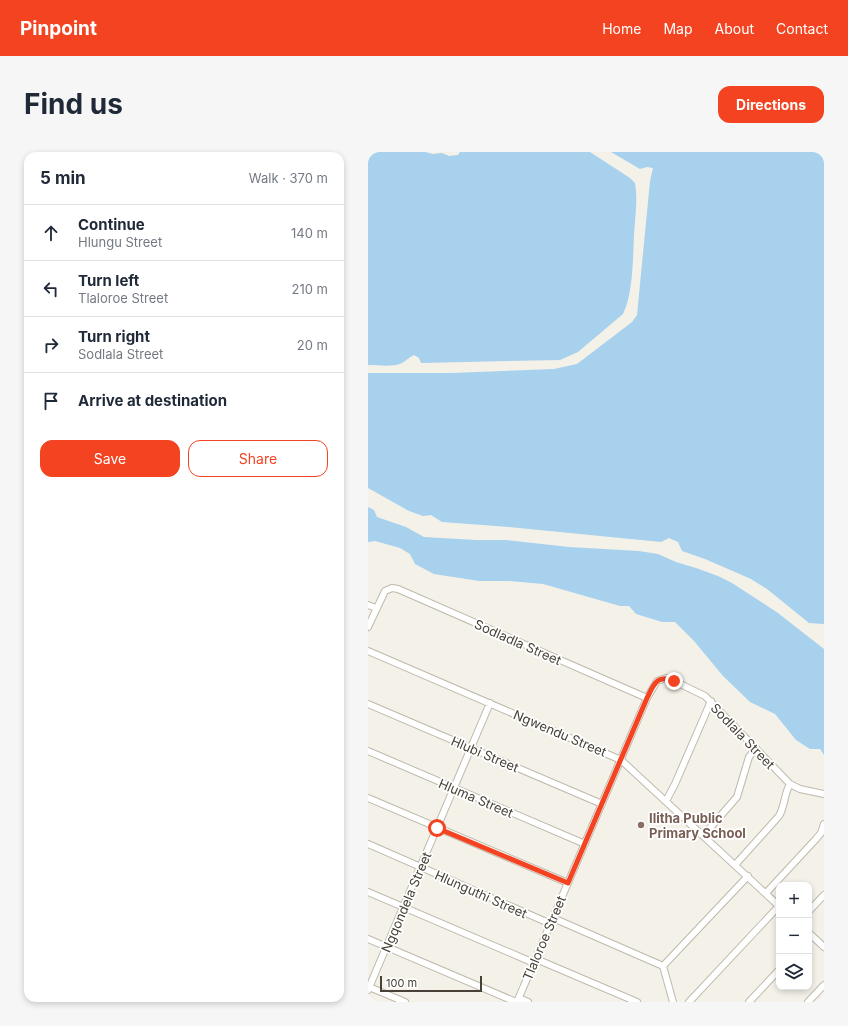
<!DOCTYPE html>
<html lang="en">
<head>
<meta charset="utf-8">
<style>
  :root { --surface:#fff; --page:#f6f6f7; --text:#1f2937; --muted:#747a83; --line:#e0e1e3; --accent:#f34321 }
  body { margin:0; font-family:Inter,sans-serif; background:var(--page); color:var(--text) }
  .controls { position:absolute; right:12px; bottom:12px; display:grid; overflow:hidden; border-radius:8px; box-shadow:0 2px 6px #0003 }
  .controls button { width:36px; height:36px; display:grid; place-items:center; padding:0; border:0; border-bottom:1px solid var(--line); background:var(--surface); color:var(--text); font:20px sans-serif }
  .scale { position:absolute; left:12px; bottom:10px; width:102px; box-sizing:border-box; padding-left:4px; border:2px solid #484138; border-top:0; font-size:11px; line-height:14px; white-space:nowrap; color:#484138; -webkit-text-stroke:3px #fff; paint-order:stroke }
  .stop { position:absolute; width:12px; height:12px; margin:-9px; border:3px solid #f34321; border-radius:50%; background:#fff }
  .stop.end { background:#f34321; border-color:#fff; box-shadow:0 1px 4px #0008 }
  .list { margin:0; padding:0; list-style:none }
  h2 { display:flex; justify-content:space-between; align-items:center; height:52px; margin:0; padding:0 16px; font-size:17px }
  h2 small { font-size:13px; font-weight:400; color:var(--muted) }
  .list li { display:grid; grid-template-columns:26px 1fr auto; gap:12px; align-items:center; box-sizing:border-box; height:56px; padding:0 16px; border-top:1px solid var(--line) }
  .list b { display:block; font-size:15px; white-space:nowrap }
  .list p { margin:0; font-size:13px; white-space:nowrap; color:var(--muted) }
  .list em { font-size:13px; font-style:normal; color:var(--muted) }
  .actions { display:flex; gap:8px; padding:12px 16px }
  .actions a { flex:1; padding:9px 0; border:1px solid var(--accent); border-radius:12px; text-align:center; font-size:14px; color:var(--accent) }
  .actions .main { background:var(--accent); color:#fff }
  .icon { flex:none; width:22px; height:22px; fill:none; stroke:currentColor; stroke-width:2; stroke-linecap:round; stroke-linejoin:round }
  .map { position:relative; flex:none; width:456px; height:850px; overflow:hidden; border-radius:12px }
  header { display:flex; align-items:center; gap:24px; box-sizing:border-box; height:56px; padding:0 20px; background:var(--accent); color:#fff }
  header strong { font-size:19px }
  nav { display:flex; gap:22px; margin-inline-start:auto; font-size:14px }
  .intro { display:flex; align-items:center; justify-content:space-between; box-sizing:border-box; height:96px; padding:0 24px }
  h1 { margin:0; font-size:28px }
  .button { padding:10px 18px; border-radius:12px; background:var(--accent); color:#fff; font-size:14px; font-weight:700 }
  main { display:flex; gap:24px; padding:0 24px }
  aside { flex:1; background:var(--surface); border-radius:12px; box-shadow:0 2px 6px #0003 }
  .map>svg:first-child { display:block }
  .water { fill:#a8d1ee }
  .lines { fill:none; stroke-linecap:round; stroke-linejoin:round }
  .minor-casing { stroke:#bfb9ac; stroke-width:8 }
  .minor { stroke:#fff; stroke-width:6 }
  .route { stroke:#f34321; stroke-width:5 }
  .education-dot { fill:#8d6e63; stroke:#fff; stroke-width:1.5 }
  .labels { text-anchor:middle; stroke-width:3.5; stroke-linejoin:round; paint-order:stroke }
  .street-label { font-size:13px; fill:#484138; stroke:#fff }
  .education-label { font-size:13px; font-weight:bold; fill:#785e54; stroke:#fff; text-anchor:start }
</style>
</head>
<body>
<header>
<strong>Pinpoint</strong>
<nav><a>Home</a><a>Map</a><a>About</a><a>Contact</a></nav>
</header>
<div class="intro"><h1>Find us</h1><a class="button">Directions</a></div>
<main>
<aside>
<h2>5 min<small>Walk · 370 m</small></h2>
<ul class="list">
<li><svg class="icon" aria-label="ahead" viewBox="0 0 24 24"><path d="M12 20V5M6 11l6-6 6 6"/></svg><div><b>Continue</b><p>Hlungu Street</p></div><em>140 m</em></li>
<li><svg class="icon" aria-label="left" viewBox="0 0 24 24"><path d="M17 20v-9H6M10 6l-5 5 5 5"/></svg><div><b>Turn left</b><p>Tlaloroe Street</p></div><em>210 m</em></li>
<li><svg class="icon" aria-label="right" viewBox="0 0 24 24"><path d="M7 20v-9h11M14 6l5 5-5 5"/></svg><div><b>Turn right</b><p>Sodlala Street</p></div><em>20 m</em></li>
<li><svg class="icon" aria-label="arrive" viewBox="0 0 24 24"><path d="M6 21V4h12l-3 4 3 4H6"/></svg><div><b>Arrive at destination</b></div></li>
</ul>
<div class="actions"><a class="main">Save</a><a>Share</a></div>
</aside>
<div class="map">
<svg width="456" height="850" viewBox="0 0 456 850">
  <rect width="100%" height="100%" fill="#f4f1e9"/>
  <path class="water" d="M0 0H57L65 2 74 1 81 4 90 3 92 0H222L262 26 267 31C270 48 267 65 266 83 265 106 265 142 255 162L210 200 192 208 53 211 51 206 46 203C41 205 37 210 32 212 23 215 10 213 0 213Z
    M243 0H456V472L441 471 399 437 383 427 337 407 314 399 310 390 301 386 293 390 141 375 74 370 63 363 55 364 41 359 0 336V221H83L186 217 209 212 264 170 269 163 282 29 285 16 279 15 272 17Z
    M0 355 6 358 9 365 38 375 56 385 108 388H137L201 395 271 399 290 402 308 410 328 416 350 424 364 431 410 461 456 497V603L452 597H442L428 588 407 562 382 550 355 524 326 489 307 470H294L268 462 261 454H252L175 432 141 429H111L66 422 47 412 42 402 32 396 7 389 0 390Z"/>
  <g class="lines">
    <defs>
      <path id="minor" d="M0 453 8 456
        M0 475 17 439 24 436 30 437 279 546
        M0 499 253 608 411 754
        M0 552 234 652
        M0 599 217 692
        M0 646 200 731
        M298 649 307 632 343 549
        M335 684 369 645 381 605 388 596
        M0 692 183 772
        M367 713 411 664C417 654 416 642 422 632
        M0 740 166 811
        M398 741 448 687 453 681 456 672
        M441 759 456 743
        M185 766 295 814
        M441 781 456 795
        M0 787 148 850
        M168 807 269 850
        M295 814 380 724
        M295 814 305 850
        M1 835 37 850
        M0 838 122 551
        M151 846 160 850
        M149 850 279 546 289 529 298 526 302 527 337 544 422 632 432 637 456 642
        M321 850 411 754
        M381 850 411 818
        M440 850 456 833"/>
    </defs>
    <use href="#minor" class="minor-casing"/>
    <use href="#minor" class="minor"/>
  </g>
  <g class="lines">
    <path class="route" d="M69 676 200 731 279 546C286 532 289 522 306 529"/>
  </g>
  <circle class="education-dot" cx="273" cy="673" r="4"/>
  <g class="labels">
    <g class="street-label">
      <text transform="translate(150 490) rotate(24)" y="5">Sodladla Street</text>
      <text transform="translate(192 581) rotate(23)" y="5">Ngwendu Street</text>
      <text transform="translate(375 584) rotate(46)" y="5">Sodlala Street</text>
      <text transform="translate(117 602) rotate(23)" y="5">Hlubi Street</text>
      <text transform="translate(108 646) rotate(23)" y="5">Hluma Street</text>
      <text transform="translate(113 742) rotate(24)" y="5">Hlunguthi Street</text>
      <text transform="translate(38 750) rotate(-67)" y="5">Ngqondela Street</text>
      <text transform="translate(176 786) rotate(-67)" y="5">Tlaloroe Street</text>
    </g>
    <g class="education-label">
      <text x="281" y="671">Ilitha Public<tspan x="281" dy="15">Primary School</tspan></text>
    </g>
  </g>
</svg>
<div class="controls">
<button>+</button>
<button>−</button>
<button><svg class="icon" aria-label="layers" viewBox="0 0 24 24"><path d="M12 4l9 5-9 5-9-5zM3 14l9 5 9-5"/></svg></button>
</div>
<div class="scale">100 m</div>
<div class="stop" style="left:69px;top:676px"></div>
<div class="stop end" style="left:306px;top:529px"></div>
</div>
</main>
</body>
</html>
